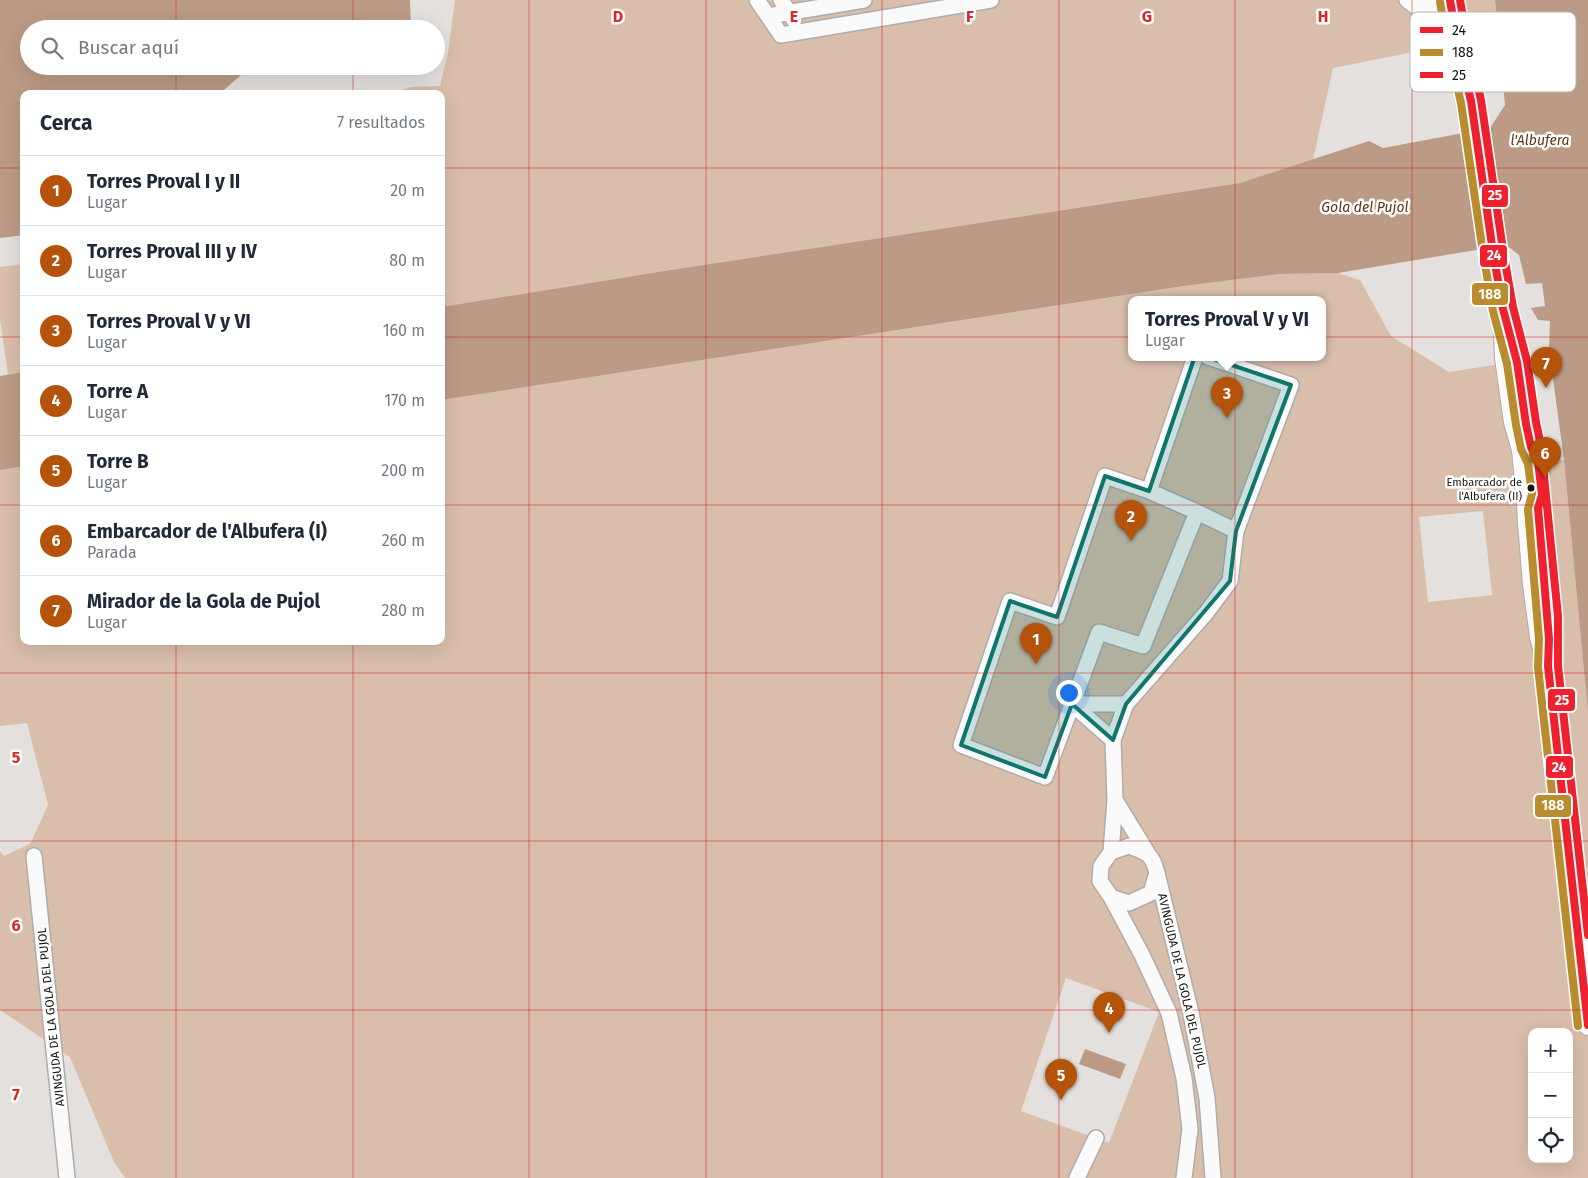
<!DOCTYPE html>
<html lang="es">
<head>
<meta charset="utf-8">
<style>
  :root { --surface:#fff; --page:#f2f2f3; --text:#1f2937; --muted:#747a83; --line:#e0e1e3; --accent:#b45309 }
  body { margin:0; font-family:"Fira Sans",sans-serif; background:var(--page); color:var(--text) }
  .controls { position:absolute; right:15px; bottom:15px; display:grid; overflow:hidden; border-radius:10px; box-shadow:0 5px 20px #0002 }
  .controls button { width:45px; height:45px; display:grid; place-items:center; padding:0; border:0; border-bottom:1px solid var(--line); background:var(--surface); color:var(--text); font:25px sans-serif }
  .you { position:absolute; left:1068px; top:692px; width:18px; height:18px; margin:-12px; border:4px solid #fff; border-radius:50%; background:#1a73e8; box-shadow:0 0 0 8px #1a73e833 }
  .badge { display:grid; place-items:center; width:32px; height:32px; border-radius:50%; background:var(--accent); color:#fff; font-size:16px; font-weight:700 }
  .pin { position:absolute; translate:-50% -41px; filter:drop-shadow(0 1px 2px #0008) }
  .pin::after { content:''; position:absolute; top:26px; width:18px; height:15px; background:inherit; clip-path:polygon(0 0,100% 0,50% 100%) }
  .popup { position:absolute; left:1128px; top:296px; width:198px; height:65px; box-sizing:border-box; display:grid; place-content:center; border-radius:10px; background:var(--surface); filter:drop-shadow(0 1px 4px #0005); font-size:16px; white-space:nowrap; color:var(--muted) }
  .popup b { font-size:19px; color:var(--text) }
  .popup::after { content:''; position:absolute; left:50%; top:100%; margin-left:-10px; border:10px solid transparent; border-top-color:var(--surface) }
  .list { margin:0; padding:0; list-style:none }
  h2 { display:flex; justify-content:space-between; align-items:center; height:65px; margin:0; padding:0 20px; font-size:21px }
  h2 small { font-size:16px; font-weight:400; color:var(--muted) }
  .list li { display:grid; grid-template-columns:32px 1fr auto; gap:15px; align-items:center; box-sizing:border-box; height:70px; padding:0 20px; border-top:1px solid var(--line) }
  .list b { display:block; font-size:19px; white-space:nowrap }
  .list p { margin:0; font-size:16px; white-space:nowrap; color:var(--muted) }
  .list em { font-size:16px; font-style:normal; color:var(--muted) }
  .icon { flex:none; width:28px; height:28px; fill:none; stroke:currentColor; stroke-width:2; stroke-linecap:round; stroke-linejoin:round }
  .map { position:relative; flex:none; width:1588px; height:1178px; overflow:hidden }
  .search { position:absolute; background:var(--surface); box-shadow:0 5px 20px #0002; left:20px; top:20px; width:425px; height:55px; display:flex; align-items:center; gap:12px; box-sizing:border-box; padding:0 18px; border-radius:28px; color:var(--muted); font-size:19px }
  .panel { position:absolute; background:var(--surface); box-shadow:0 5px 20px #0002; left:20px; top:90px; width:425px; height:555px; border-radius:10px }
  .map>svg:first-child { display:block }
  .forest { fill:#dabeac; fill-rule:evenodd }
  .water { fill:#bb9b85 }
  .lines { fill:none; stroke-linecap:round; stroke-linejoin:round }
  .minor-casing { stroke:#afacaa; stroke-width:18 }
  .major-casing { stroke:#afacaa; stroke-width:22 }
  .minor { stroke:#fbfafa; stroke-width:15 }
  .major { stroke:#fbfafa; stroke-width:20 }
  .bus-1-casing { stroke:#fff; stroke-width:11 }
  .bus-2-casing { stroke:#fff; stroke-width:11 }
  .bus-3-casing { stroke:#fff; stroke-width:11 }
  .bus-1 { stroke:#ed222e; stroke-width:8 }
  .bus-2 { stroke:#b98c2f; stroke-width:8 }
  .bus-3 { stroke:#ed222e; stroke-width:8 }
  .marked { fill:#0f766e; fill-opacity:0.2; stroke:#0f766e; stroke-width:4; stroke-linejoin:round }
  .grid { fill:none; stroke:#d62828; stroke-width:1; stroke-opacity:0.55 }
  .bus-dot { fill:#171412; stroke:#fff; stroke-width:2 }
  .labels { text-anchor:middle; stroke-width:5; stroke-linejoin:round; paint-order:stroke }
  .bus-label { font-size:11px; fill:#171412; stroke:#fff; text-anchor:end }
  .street-label { font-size:12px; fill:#171412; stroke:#fff }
  .water-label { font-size:14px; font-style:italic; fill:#623512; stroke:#fff }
  .key { fill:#fff; stroke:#b9b8b8; stroke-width:1 }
  .key-label { font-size:14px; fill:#171412 }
  .grid-label { font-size:16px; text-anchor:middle; font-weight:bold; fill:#d62828; stroke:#fff; stroke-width:5; stroke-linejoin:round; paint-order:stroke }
  .line-badge { stroke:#fff; stroke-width:2 }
  .badge-label { font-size:14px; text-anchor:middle; font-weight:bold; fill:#fff }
</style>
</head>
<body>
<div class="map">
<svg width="1588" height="1178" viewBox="0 0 1588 1178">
  <rect width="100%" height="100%" fill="#e4e0de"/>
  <path class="forest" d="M455 0H1495L1499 35 1333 68 1313 160 1240 183 664 271 441 307V94H393L410 87 440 86 448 53Z
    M24 264V372L8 375 0 319V267Z
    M1338 273 1360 280 1391 336 1449 372 1501 364 1514 466 1564 460 1588 713V1178H125L114 1162 70 1057 0 1010V851L4 856 30 844 48 805 27 723 0 726V470L24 466V641H441V400L1184 286 1280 274ZM1132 299H1322V357H1132ZM1483 511 1492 595 1428 602 1419 517ZM1066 978 1159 1012 1109 1143 1021 1111ZM1532 1032H1569V1159H1532Z"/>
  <path class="water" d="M0 0H410L411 29H29V66H251L224 90 218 94H24V235L0 238Z
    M1495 0H1588V713L1564 460 1549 349 1550 321 1538 320 1531 308 1545 306 1542 283 1526 284 1519 255 1506 245 1338 273 1280 274 1184 286 441 400V307L664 271 1240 183 1369 141 1383 148 1490 128 1505 105Z
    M24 372V466L0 470V376Z
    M1085 1049 1126 1064 1120 1079 1079 1064Z"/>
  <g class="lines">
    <defs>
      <path id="minor" d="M757 0 781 35 991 0
        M781 0 794 20
        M1407 0 1434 21 1457 41
        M1414 4 1434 7 1446 0
        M768 16 864 0
        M1195 357 1149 491 1105 476 1057 617 1010 601 961 745 1045 777 1099 632 1143 646 1197 512
        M1149 491 1197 512 1236 531
        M1072 704 1113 740
        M1072 704H1126
        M1115 800 1148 854
        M1111 852 1115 800 1113 740 1126 704 1206 613 1230 581 1236 531 1291 385 1208 357
        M34 856 67 1178
        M1157 873 1151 893 1129 903 1111 897 1100 881 1101 866 1111 852 1129 846C1147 853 1152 853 1157 873L1191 1013 1207 1098 1213 1178
        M1111 897 1142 955 1169 1013 1184 1078 1190 1129 1184 1178
        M1077 1178 1096 1138"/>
      <path id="major" d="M1450 0 1457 41 1471 101 1493 252 1506 320
        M1503 309 1505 358 1514 422 1522 450 1527 502 1528 523 1533 584 1540 637 1548 666 1588 1025"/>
    </defs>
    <use href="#minor" class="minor-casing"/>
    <use href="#major" class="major-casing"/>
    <use href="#minor" class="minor"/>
    <use href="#major" class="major"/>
    <defs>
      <path id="bus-1" d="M1450 0 1457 41 1471 101 1493 252 1503 309 1517 362 1526 424 1531 447 1538 461 1542 495 1538 508 1549 639 1548 666 1588 1025"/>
      <path id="bus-2" d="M1440 2 1447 43 1461 103 1483 253 1493 311 1507 364 1516 425 1521 449 1528 464 1532 494 1528 509 1539 639 1538 667 1578 1026"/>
      <path id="bus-3" d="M1460 0 1467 39 1481 100 1503 250 1513 307 1527 361 1536 422 1541 446 1558 616V666L1588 935"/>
    </defs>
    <use href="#bus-1" class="bus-1-casing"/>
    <use href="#bus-2" class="bus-2-casing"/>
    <use href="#bus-3" class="bus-3-casing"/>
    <use href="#bus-1" class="bus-1"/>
    <use href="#bus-2" class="bus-2"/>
    <use href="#bus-3" class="bus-3"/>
  </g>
  <path class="marked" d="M1196 353 1291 385 1236 531 1230 581 1126 704 1113 740 1072 704 1045 777 961 745 1010 601 1057 617 1105 476 1149 491Z"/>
  <path class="grid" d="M176 0V29M353 0V29M529 0V1178M706 0V1178M882 0V1178M1059 0V1178M1235 0V1178M1412 0V1178M176 66V94M353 66V94M0 168H24M441 168H1588M0 337H24M441 337H1588M0 505H24M441 505H1588M176 641V1178M353 641V1178M0 673H1588M0 841H1588M0 1010H1588"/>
  <circle class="bus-dot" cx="1531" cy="488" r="4.5"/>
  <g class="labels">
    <g class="bus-label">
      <text x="1522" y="486">Embarcador de<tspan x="1522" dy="14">l'Albufera (II)</tspan></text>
    </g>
    <g class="street-label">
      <text transform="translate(1182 981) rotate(77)" y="4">AVINGUDA DE LA GOLA DEL PUJOL</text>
      <text transform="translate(51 1017) rotate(-96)" y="4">AVINGUDA DE LA GOLA DEL PUJOL</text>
    </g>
    <g class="water-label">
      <text x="1540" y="145">l'Albufera</text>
      <text x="1365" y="212">Gola del Pujol</text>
    </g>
  </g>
  <rect x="1410" y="12" width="166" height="80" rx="8" class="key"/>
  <rect x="1420" y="27" width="23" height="6" fill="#ed222e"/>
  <rect x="1420" y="49" width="23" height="7" fill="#b98c2f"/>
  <rect x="1420" y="72" width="23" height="6" fill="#ed222e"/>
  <g class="key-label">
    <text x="1452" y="35">24</text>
    <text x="1452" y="57">188</text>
    <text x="1452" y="80">25</text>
  </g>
  <g class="grid-label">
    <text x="618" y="22">D</text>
    <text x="794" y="22">E</text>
    <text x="970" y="22">F</text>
    <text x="1147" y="22">G</text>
    <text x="1323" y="22">H</text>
    <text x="16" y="763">5</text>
    <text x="16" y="931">6</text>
    <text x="16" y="1100">7</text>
  </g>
  <g class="line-badge">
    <rect x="1481" y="184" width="28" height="24" rx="5" fill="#ed222e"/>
    <rect x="1479" y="244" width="29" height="24" rx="5" fill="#ed222e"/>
    <rect x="1471" y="282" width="38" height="24" rx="5" fill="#b98c2f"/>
    <rect x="1547" y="688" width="29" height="24" rx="5" fill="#ed222e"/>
    <rect x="1545" y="755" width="29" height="24" rx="5" fill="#ed222e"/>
    <rect x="1534" y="794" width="38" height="24" rx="5" fill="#b98c2f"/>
  </g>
  <g class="badge-label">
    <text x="1495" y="200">25</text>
    <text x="1494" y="260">24</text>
    <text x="1490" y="299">188</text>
    <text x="1562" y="705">25</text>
    <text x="1559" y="772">24</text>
    <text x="1553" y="810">188</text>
  </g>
</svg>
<div class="controls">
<button>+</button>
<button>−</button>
<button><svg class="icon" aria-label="locate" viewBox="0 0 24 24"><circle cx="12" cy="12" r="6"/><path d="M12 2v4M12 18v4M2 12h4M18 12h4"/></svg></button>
</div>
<div class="you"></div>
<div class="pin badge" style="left:1036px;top:664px">1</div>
<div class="pin badge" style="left:1131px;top:541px">2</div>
<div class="pin badge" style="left:1227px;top:418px">3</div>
<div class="popup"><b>Torres Proval V y VI</b>Lugar</div>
<div class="pin badge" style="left:1109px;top:1033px">4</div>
<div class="pin badge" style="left:1061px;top:1100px">5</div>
<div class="pin badge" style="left:1545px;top:478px">6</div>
<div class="pin badge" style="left:1546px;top:388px">7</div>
<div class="search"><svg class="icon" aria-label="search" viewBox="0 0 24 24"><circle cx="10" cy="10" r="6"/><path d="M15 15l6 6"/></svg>Buscar aquí</div>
<section class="panel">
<h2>Cerca<small>7 resultados</small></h2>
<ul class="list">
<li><span class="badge">1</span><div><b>Torres Proval I y II</b><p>Lugar</p></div><em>20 m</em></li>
<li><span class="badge">2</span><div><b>Torres Proval III y IV</b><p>Lugar</p></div><em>80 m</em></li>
<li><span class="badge">3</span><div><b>Torres Proval V y VI</b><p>Lugar</p></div><em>160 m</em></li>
<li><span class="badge">4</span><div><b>Torre A</b><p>Lugar</p></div><em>170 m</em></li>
<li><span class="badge">5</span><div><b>Torre B</b><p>Lugar</p></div><em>200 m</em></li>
<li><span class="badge">6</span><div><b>Embarcador de l'Albufera (I)</b><p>Parada</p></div><em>260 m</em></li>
<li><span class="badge">7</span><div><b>Mirador de la Gola de Pujol</b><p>Lugar</p></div><em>280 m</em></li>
</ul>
</section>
</div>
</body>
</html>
